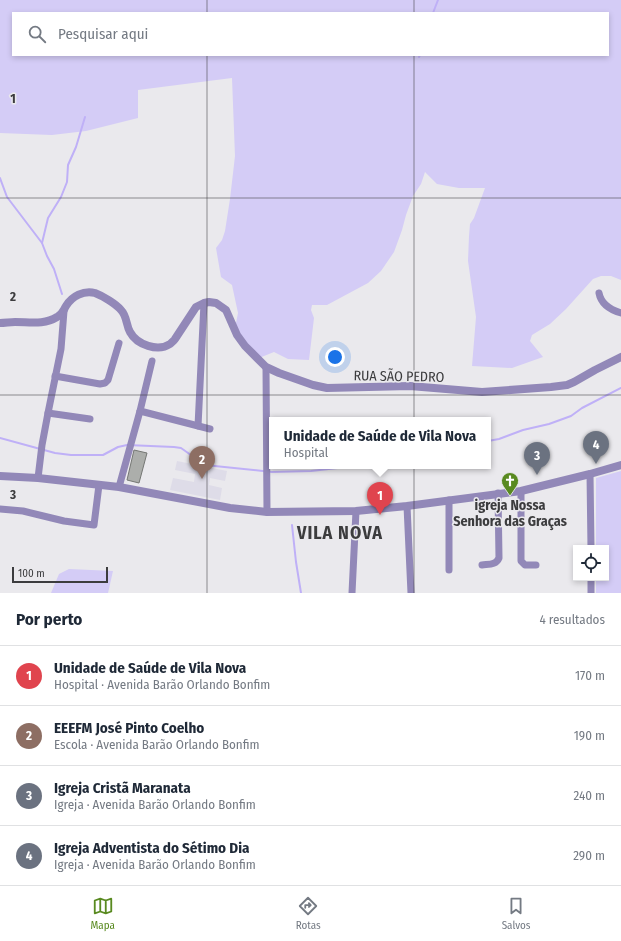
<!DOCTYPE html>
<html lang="pt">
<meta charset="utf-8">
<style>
:root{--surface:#fff;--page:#f2f2f3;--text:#1f2937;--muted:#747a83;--line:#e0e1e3;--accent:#598a20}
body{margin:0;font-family:"Fira Sans Condensed",sans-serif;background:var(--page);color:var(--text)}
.controls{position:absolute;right:12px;bottom:12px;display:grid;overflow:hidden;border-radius:0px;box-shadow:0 2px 6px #0003}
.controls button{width:36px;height:36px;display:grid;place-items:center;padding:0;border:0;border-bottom:1px solid var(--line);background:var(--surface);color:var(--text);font:20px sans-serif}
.scale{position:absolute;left:12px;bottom:10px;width:96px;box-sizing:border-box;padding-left:4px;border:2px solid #3c3c3e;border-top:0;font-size:11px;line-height:14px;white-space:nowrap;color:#3c3c3e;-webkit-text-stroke:3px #eae9ed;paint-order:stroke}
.you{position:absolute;left:335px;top:357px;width:14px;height:14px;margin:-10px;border:3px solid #fff;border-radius:50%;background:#1a73e8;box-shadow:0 0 0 6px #1a73e833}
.badge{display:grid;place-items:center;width:26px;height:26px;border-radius:50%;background:var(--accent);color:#fff;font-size:13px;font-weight:700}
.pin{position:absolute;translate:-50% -33px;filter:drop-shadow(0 1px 2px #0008)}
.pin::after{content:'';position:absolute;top:21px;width:14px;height:12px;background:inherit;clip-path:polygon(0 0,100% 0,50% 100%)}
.popup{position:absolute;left:269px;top:417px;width:222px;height:52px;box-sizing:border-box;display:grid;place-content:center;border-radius:0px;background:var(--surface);filter:drop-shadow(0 1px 3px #0005);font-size:13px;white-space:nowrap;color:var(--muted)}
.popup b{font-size:15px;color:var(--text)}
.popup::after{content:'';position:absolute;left:50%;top:100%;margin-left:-8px;border:8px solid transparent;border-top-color:var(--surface)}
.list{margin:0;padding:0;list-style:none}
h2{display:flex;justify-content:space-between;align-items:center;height:52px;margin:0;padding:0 16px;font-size:17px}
h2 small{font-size:13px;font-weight:400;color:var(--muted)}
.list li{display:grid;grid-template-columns:26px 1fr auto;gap:12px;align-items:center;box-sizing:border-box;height:60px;padding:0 16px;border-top:1px solid var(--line)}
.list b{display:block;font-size:15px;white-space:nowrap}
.list p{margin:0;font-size:13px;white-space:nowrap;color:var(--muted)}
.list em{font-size:13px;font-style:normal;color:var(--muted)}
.icon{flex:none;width:22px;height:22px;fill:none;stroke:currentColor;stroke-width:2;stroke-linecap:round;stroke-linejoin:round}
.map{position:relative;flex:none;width:621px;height:593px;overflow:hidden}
.search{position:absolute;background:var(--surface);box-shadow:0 2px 6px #0003;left:12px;right:12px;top:12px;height:44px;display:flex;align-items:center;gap:10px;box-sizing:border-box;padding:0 14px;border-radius:0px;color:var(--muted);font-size:15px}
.sheet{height:292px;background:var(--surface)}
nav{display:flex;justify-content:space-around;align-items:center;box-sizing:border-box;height:56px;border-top:1px solid var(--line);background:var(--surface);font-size:11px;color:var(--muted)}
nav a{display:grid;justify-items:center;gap:2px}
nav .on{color:var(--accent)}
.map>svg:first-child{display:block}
</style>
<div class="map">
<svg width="621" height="593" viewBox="0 0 621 593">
<rect width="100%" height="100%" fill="#eae9ed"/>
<polygon fill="#dedce8" points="177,461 227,471 225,481 210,478 209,485 222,488 220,500 170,490 173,478 194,482 195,474 175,470"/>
<g fill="#d4ccf6" fill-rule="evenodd">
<path d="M0,0H621V280L611,276H601L593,279L566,309L550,324L532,335L530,341L543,357L512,368L472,366L476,317L468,261L469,236L470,224L474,218L485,188H459L437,184L425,172L421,184L413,196L406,215L402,230L394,252L381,271L368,283L327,305H312L311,310L314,318L309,360L288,359L274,352L259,358L235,328L238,313L232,285L221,277L216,248L222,240L225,231L230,199L235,156L232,78L138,90V118L86,131L52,135L0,133ZM13,13H608V55H13Z"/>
<polygon points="621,471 621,593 596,593 596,578 606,578 606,548 596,548 596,478"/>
<polygon points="69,569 113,571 108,593 51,593 59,574"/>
</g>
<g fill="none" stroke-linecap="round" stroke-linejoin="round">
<g stroke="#bfb0f7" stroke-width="2">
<polyline points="433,13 438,0"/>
<polyline points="419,57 420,55"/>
<polyline points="0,178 7,197 42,243 47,256 54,269 62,294"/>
<polyline points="42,243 48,218 61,197 67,182 68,165 76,147 85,117"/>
<polyline points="0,438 55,453 71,455 103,455 118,447 127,445 174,447 181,448 205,465 272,472 311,471 355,466"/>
<polyline points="488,441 499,439 523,430 549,424 571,416 582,408 621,388"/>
<polyline points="292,525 296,562 301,593"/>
</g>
</g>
<polygon fill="#acaeab" stroke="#757774" points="134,450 147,453 139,483 127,480"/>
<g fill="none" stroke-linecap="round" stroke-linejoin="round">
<g stroke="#9288b8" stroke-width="7">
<path d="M599,293C601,304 611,310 621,313"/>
<polyline points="266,367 267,512"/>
<polyline points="55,376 100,384 105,383 108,380 119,343"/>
<polyline points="140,411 210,429"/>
<polyline points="48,413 90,419"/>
<polyline points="198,426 204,303"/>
<polyline points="590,474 591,548"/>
<polyline points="38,478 42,445 48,413 61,349 64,311"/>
<polyline points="119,487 140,411 152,361"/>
<polyline points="521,491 521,561 525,565 536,565"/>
<polyline points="407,506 411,593"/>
<polyline points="0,509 23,511 64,521 94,525 99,485"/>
<path d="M482,565C489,564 496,565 499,558L498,493"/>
<polyline points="449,570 449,500"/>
<polyline points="591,578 591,593"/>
<polyline points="352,593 356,511"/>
</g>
<g stroke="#9288b8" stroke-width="8">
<path d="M0,323C5,323 10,322 15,322C30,322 44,325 57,317C63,314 63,311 66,306C72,296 84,290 95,293C103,296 116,304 121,310C127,316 126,325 130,332C137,345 158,352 170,344C171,343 175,340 175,339L196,307L204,303L209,302L216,303L226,310L237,335L245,346L266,367L279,373L313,385L327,388L410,386L482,392L551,387L567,385L574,382L595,370L621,357"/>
<polyline points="0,476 38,478 119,487 230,508 267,512 356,511 407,506 521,491 590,474 621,465"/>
</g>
</g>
<path fill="none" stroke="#3c3c3e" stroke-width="1" stroke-opacity="0.55" d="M207,0V13M414,0V13M207,55V593M414,55V593M0,198H621M0,395H621"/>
<defs>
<symbol id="church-pin" viewBox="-11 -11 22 30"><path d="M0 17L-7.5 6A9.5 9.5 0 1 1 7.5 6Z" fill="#598a20" stroke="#eae9ed"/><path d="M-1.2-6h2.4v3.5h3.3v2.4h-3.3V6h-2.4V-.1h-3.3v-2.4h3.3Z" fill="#fff"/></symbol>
</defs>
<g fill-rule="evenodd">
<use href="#church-pin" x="500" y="471" width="20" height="27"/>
</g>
<g text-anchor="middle" stroke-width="3" stroke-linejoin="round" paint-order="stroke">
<g font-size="14" fill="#3c3c3e" stroke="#eae9ed">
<text transform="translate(399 376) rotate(1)" y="5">RUA SÃO PEDRO</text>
</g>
<g font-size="14" font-weight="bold" fill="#3c3c3e" stroke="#eae9ed">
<text x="510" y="510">igreja Nossa<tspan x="510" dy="16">Senhora das Graças</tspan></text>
</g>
<g font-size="18" font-weight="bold" letter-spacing="1" fill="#3c3c3e" stroke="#eae9ed">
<text x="340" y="539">VILA NOVA</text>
</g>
</g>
<g font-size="13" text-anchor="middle" font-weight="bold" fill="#3c3c3e" stroke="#eae9ed" stroke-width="3" stroke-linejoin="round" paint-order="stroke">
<text x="13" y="103">1</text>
<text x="13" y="301">2</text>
<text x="13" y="499">3</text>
</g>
</svg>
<div class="controls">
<button><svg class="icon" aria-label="locate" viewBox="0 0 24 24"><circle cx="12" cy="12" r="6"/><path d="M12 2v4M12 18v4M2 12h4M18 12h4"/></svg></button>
</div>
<div class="scale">100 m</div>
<div class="you"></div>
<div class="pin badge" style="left:380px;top:515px;background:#e0444e">1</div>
<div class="popup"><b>Unidade de Saúde de Vila Nova</b>Hospital</div>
<div class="pin badge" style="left:202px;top:479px;background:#8d6e63">2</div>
<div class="pin badge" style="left:537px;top:475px;background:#6b7280">3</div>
<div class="pin badge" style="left:596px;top:464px;background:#6b7280">4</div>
<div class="search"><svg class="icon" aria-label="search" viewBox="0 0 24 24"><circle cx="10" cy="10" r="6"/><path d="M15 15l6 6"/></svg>Pesquisar aqui</div>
</div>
<section class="sheet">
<h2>Por perto<small>4 resultados</small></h2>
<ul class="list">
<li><span class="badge" style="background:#e0444e">1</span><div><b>Unidade de Saúde de Vila Nova</b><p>Hospital · Avenida Barão Orlando Bonfim</p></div><em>170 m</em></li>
<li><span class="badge" style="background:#8d6e63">2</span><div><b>EEEFM José Pinto Coelho</b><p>Escola · Avenida Barão Orlando Bonfim</p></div><em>190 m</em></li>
<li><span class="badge" style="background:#6b7280">3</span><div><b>Igreja Cristã Maranata</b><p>Igreja · Avenida Barão Orlando Bonfim</p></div><em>240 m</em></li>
<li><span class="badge" style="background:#6b7280">4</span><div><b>Igreja Adventista do Sétimo Dia</b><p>Igreja · Avenida Barão Orlando Bonfim</p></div><em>290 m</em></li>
</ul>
</section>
<nav>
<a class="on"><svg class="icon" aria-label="map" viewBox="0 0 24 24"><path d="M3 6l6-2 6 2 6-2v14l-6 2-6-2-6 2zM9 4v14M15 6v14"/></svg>Mapa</a>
<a><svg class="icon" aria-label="directions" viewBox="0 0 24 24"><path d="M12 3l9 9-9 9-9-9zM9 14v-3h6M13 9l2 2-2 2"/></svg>Rotas</a>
<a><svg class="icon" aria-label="saved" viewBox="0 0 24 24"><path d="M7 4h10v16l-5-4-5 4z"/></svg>Salvos</a>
</nav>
